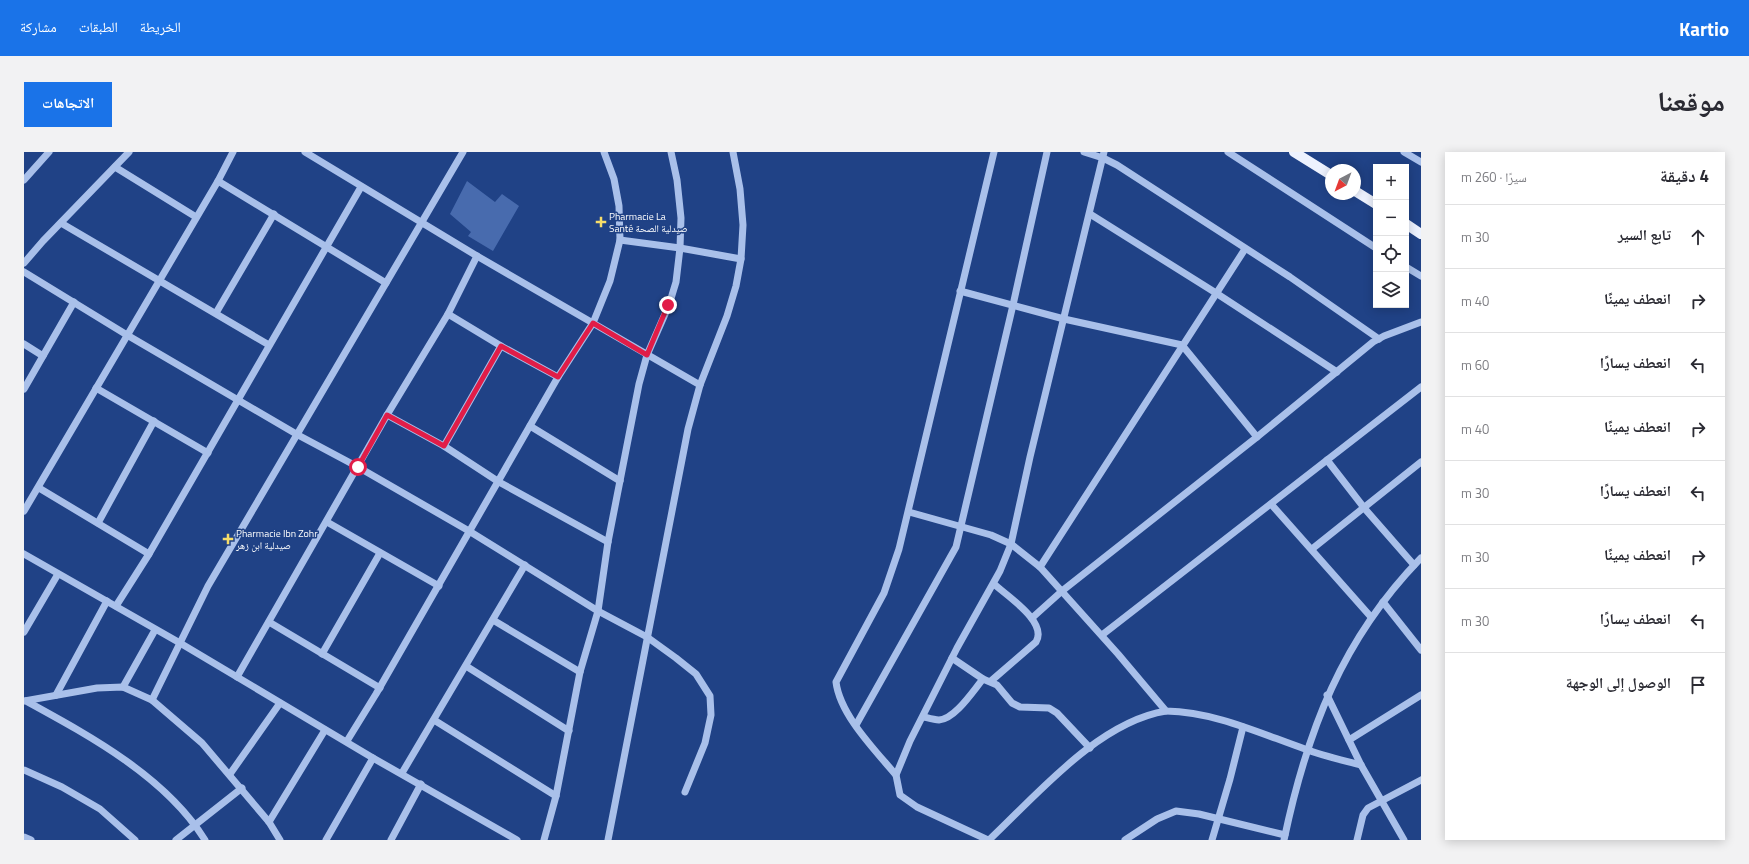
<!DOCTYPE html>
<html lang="ar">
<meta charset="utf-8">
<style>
:root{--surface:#fff;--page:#f2f2f3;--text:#2b2b33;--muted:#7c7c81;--line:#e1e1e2;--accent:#1a73e8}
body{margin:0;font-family:"Titillium Web","Noto Naskh Arabic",sans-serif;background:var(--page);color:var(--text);direction:rtl}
.controls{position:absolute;right:12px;top:12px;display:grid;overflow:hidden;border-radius:0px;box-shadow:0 2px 10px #0003}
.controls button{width:36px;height:36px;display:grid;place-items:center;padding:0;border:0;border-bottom:1px solid var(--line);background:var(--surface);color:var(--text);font:20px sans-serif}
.compass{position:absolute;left:1301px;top:12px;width:36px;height:36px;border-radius:50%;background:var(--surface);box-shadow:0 2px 10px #0003;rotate:221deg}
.stop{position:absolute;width:12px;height:12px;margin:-9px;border:3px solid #e11d48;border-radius:50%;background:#fff}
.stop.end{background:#e11d48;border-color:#fff;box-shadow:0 1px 4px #0008}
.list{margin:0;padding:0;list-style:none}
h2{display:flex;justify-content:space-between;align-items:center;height:52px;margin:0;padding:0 16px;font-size:17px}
h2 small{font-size:13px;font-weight:400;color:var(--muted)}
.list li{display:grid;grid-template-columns:26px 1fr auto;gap:12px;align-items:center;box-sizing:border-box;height:64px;padding:0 16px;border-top:1px solid var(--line)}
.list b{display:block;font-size:15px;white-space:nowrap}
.list em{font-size:13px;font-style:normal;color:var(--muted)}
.icon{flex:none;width:22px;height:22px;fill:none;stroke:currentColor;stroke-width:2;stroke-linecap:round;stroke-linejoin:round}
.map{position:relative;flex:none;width:1397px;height:688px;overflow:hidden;direction:ltr;border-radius:0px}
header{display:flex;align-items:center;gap:24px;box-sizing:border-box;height:56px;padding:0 20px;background:var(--accent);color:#fff}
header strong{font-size:19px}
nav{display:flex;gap:22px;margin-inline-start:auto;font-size:14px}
.intro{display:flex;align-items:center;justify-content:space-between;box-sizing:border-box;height:96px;padding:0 24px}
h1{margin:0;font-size:28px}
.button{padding:10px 18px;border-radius:0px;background:var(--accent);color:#fff;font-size:14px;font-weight:700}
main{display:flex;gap:24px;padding:0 24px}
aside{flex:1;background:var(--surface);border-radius:0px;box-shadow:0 2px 10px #0003}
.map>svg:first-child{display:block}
</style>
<header>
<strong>Kartio</strong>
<nav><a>الخريطة</a><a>الطبقات</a><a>مشاركة</a></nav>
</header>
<div class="intro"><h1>موقعنا</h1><a class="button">الاتجاهات</a></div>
<main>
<aside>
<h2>4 دقيقة<small>سيرًا · 260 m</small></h2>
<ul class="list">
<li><svg class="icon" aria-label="ahead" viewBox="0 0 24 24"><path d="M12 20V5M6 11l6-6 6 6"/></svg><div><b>تابع السير</b></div><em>30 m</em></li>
<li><svg class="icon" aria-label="right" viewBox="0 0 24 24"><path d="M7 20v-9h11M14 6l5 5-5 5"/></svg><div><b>انعطف يمينًا</b></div><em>40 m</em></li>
<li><svg class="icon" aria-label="left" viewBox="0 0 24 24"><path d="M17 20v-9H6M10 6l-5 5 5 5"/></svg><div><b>انعطف يسارًا</b></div><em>60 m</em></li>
<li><svg class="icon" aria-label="right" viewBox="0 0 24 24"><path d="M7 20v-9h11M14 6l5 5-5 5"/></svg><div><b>انعطف يمينًا</b></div><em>40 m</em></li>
<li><svg class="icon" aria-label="left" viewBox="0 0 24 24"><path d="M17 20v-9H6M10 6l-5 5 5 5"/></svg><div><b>انعطف يسارًا</b></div><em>30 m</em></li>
<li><svg class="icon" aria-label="right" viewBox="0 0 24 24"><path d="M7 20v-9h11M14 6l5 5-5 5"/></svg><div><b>انعطف يمينًا</b></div><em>30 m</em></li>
<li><svg class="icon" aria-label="left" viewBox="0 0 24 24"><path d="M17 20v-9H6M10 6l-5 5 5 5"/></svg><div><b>انعطف يسارًا</b></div><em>30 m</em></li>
<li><svg class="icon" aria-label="arrive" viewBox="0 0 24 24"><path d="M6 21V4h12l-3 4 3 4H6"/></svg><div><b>الوصول إلى الوجهة</b></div></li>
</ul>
</aside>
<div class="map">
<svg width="1397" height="688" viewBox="0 0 1397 688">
<rect width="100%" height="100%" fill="#204286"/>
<polygon fill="#486bae" points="443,29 471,50 478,42 495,54 469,99 444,84 447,80 426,62"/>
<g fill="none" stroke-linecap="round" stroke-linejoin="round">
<g stroke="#a9c0ea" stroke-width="7">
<polyline points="281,0 453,104 676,233"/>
<polyline points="1060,0 1079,6 1093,13 1266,125 1355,187"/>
<polyline points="1204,0 1352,96"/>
<polyline points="1380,0 1397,10"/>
<polyline points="91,15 172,65"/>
<polyline points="0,28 25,0"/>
<polyline points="194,29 362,131"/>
<polyline points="1066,62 1192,141 1313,220"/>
<polyline points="37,71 245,193"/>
<polyline points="596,88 656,96 717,107"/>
<polyline points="0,111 19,89 105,0"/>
<polyline points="1382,115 1397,124"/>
<polyline points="0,120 103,183 274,283 334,315 445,379 574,459 623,485 652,506 672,522 686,544 687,563 681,591 661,640"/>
<polyline points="936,139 1040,167 1158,193 1233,285"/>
<polyline points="192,161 250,62"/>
<polyline points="424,162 477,194 534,225"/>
<polyline points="0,192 19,204"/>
<polyline points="72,236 184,301"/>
<polyline points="0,237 50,150"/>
<polyline points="363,263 420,294 475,330 584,390"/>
<polyline points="506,274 596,329"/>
<polyline points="420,294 477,194"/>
<polyline points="1303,308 1341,357 1390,413"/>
<polyline points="15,336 125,402"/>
<polyline points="1247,352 1347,465"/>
<polyline points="0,359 194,29 209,0"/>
<path d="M885,360L967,383L987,392L1016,415L1094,502L1142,559C1191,560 1235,581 1281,597C1299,604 1318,608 1337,613"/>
<polyline points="303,370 415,434"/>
<polyline points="74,371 130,269"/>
<polyline points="1288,397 1397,310"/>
<polyline points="0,402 156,491 349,606 493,688"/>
<polyline points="1016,415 1221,97"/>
<polyline points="1359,450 1397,498"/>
<polyline points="92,454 125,402 337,35"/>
<polyline points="1008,466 1038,439 1233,285 1349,190 1360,184 1397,170"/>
<polyline points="469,468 556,520"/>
<polyline points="245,470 356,536"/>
<polyline points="0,480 34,422"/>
<polyline points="1078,483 1397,235"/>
<polyline points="298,502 356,401"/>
<polyline points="928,506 959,527 973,533 988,551 996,555 1025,556 1033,561 1066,596"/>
<polyline points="442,514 545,579"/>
<polyline points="213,525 363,263 424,162 453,104"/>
<path d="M967,529L1012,490C1024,470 983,444 970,432"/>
<polyline points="99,535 131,478"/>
<polyline points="32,543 83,449"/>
<polyline points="1303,543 1337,613 1380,688"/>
<polyline points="128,548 184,434 439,0"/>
<polyline points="0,549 73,536 99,535 128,548 178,591 245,670 256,688"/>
<path d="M2,549C66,584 142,625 181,688"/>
<path d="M900,565C904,566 910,568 915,568C931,567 949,539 959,527"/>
<polyline points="410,568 532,644"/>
<polyline points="832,573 932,395 989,153 1023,0"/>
<polyline points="1325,588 1397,543"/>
<polyline points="323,589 352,542 534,225 569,171 586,129 596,88 595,54 590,27 580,0"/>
<polyline points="0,618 38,635 76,657 111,688"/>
<polyline points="378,621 501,413"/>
<polyline points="206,622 256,551"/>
<path d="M872,623C851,598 816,563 812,530L860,441L875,397L970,0"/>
<polyline points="245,670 301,578"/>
<polyline points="0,685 7,688"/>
<polyline points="152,688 218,636"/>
<polyline points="302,688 349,606"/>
<polyline points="367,688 397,632"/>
<polyline points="520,688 532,644 556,520 574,459 584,390 615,232 623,203 645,153 652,130 656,96 657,66 653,28 647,0"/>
<polyline points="584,688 664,277 676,233 703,164 712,134 717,107 719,73 716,37 709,0"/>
<polyline points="964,688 893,655 876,643 872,623 886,589 933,496 976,419 987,392 1006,305 1080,0"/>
<path d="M965,688C1013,643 1074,570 1142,559"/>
<polyline points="1101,688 1133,667 1152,659 1175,662 1261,683"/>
<polyline points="1188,688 1206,627 1219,575"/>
<path d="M1260,688C1283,579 1318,487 1397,406"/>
<polyline points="1333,688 1339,663 1344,656 1397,628"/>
</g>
<g stroke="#edf2fe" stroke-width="10">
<polyline points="1270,0 1307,23"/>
<polyline points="1331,39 1352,52"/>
<polyline points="1382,72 1397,82"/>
</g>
</g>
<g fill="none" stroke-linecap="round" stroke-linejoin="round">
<polyline stroke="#e11d48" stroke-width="5" points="334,315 363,263 420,294 477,194 534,225 569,171 623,203 644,153"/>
</g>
<g fill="#f7dd69" stroke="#204286" stroke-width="1.5">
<path d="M575 64h4v4h4v4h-4v4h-4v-4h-4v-4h4z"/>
<path d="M202 381h4v4h4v4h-4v4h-4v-4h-4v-4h4z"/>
</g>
<g text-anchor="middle" stroke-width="3" stroke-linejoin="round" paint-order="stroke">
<g font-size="10" fill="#fff" stroke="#204286" text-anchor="start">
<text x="585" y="68">Pharmacie La<tspan x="585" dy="12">Santé صيدلية الصحة</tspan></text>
<text x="212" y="385">Pharmacie Ibn Zohr<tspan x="212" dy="12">صيدلية ابن زهر</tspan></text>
</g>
</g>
</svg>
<div class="controls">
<button>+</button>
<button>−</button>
<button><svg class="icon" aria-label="locate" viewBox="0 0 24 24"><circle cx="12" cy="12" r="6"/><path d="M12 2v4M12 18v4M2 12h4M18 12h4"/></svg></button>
<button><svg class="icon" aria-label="layers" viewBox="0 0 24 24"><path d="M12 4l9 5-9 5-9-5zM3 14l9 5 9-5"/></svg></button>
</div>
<svg class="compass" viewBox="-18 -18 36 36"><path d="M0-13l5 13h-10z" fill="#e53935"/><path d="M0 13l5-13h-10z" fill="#7c7c81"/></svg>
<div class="stop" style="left:334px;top:315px"></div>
<div class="stop end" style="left:644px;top:153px"></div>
</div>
</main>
